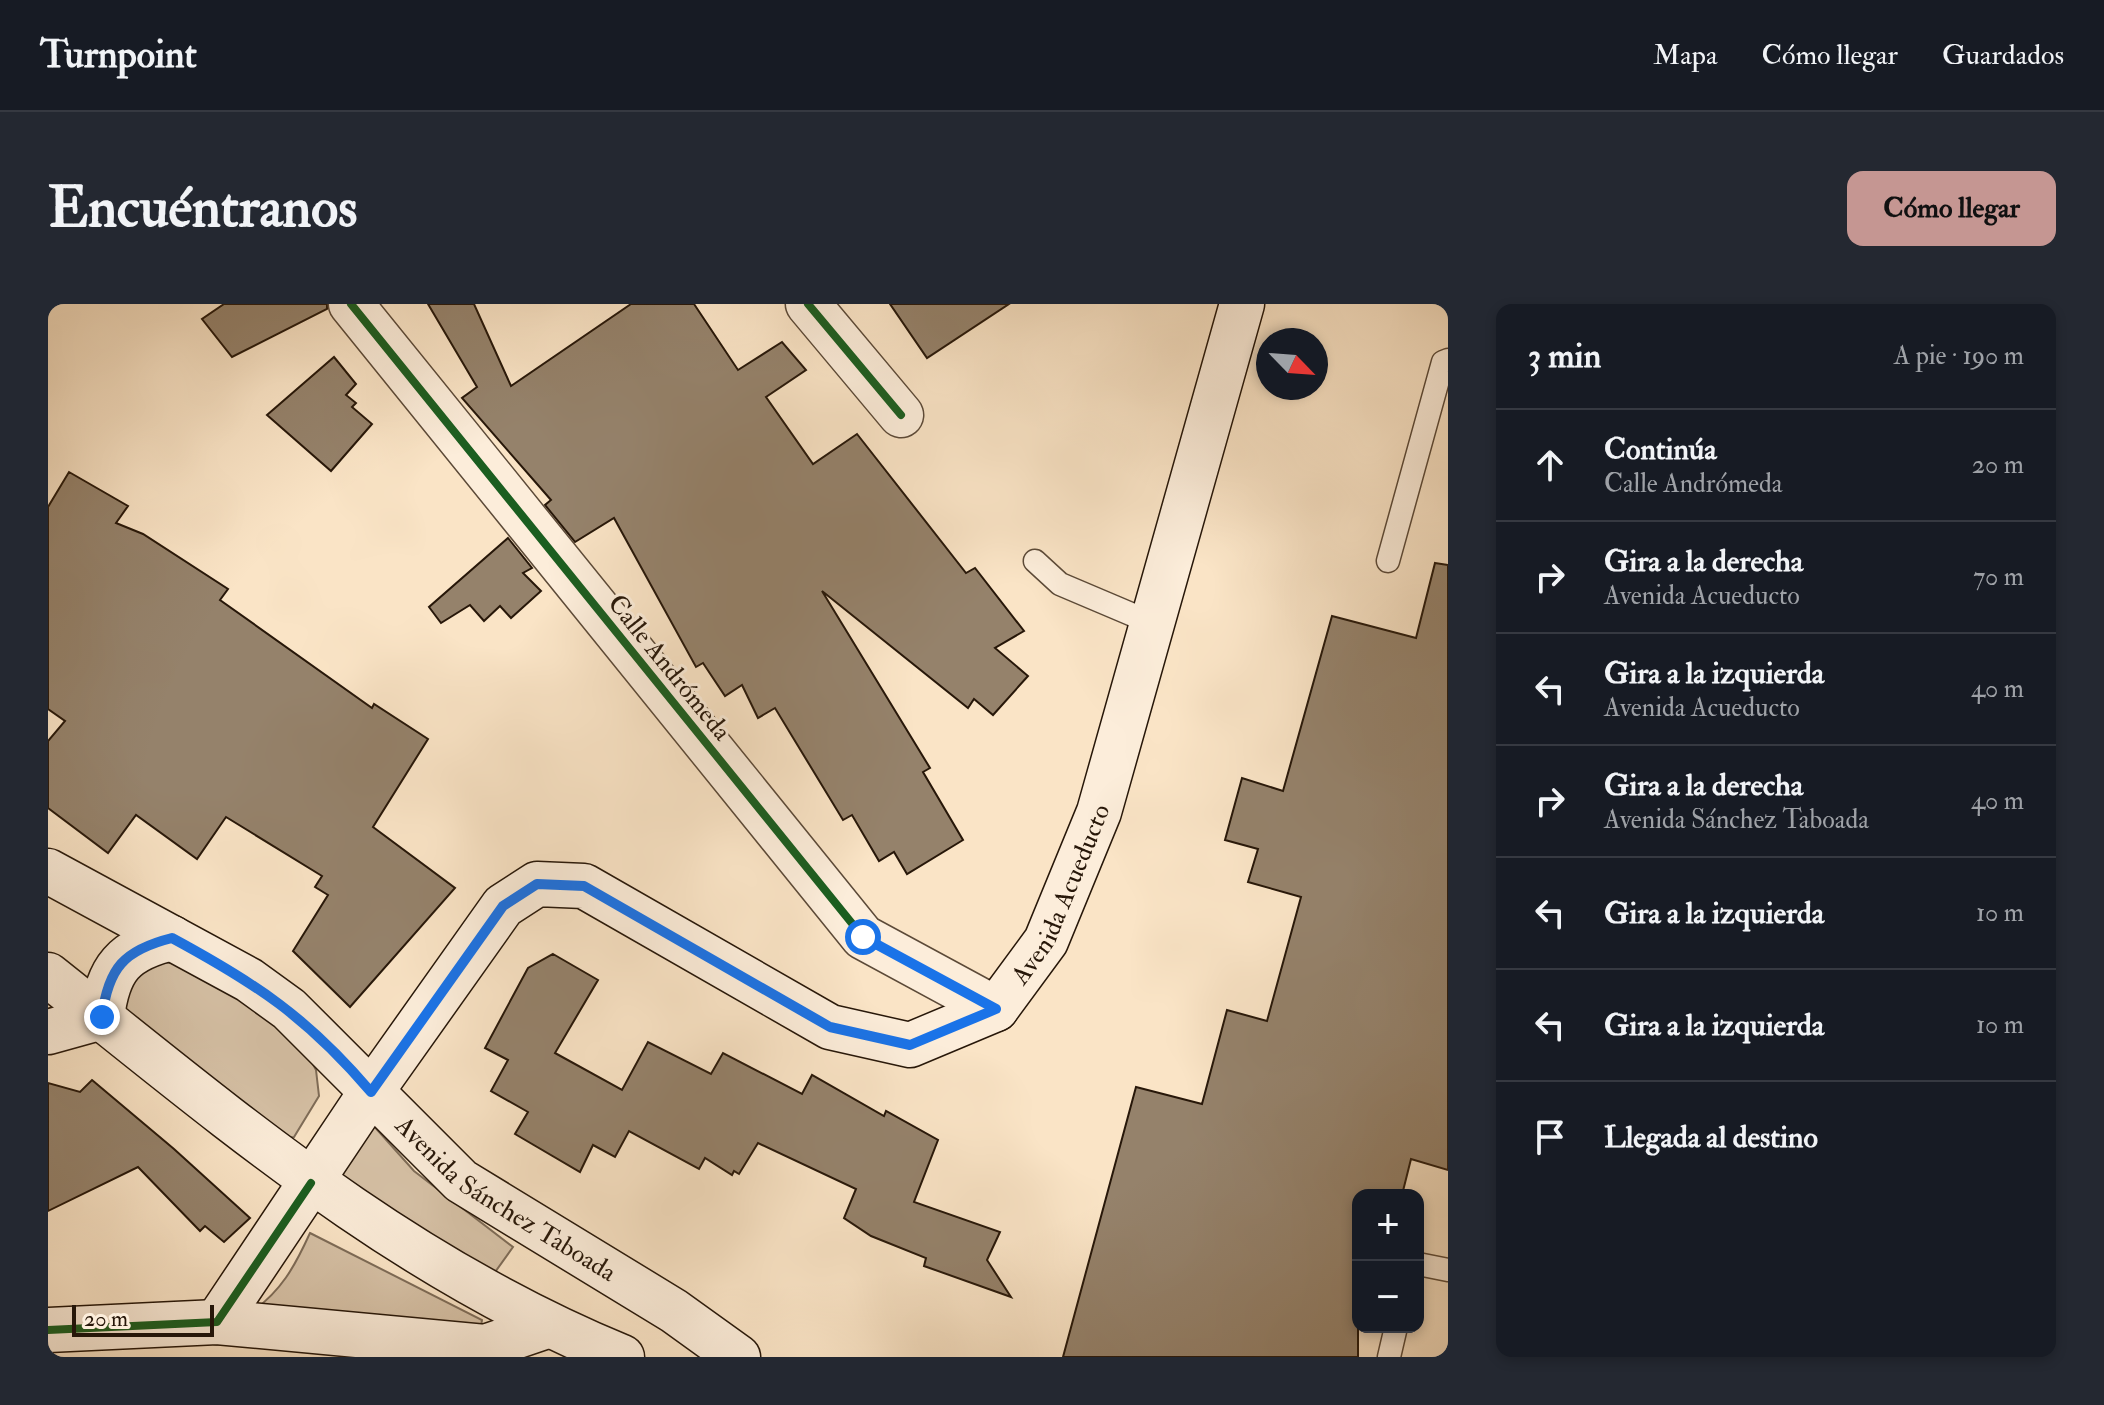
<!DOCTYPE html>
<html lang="es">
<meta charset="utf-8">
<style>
:root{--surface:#171b24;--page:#242831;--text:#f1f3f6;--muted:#9ea1a6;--line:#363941;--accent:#c59692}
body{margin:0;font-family:"IM FELL Double Pica",serif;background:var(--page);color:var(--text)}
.controls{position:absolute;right:24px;bottom:24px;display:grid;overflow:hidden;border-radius:16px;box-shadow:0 4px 12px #0003}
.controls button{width:72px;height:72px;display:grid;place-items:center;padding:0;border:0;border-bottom:2px solid var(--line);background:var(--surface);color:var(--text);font:40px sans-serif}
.compass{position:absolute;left:1208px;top:24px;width:72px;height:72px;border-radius:50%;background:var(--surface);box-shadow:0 4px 12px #0003;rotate:115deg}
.scale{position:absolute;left:24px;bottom:20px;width:142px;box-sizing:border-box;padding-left:8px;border:4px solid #271709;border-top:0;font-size:22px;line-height:28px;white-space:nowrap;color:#271709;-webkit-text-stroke:6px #fcedda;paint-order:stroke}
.stop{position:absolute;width:24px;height:24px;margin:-18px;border:6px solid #1a73e8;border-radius:50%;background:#fff}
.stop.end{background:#1a73e8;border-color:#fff;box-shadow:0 2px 8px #0008}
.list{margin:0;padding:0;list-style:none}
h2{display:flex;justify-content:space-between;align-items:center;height:104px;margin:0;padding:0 32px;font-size:34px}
h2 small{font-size:26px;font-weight:400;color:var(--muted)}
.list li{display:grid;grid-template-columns:52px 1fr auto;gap:24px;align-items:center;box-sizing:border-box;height:112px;padding:0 32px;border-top:2px solid var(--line)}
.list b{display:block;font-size:30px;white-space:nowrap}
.list p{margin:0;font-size:26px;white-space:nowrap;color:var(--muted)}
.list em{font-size:26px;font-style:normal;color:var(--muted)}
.icon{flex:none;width:44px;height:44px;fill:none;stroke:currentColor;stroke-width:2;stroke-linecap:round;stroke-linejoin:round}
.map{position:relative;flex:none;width:1400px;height:1053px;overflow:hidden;border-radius:16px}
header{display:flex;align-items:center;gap:48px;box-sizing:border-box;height:112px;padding:0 40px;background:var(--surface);border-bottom:2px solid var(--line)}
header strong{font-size:38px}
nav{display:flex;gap:44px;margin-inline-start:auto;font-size:28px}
.intro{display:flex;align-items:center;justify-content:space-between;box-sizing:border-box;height:192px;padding:0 48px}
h1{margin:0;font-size:56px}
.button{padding:20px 36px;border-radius:16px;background:var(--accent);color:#111;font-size:28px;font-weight:700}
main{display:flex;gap:48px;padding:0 48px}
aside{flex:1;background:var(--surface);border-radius:16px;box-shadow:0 4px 12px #0003}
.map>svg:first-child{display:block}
</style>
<header>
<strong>Turnpoint</strong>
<nav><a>Mapa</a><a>Cómo llegar</a><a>Guardados</a></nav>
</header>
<div class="intro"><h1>Encuéntranos</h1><a class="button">Cómo llegar</a></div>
<main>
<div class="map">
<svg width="1400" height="1053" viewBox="0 0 1400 1053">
<rect width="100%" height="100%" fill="#fae4c6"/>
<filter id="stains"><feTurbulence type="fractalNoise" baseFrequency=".0025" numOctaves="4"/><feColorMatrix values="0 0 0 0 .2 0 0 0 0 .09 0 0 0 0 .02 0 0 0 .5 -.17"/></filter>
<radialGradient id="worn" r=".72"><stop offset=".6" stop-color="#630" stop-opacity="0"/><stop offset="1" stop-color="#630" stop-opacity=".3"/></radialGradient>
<g fill="#d6c1a6" stroke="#7e6c58" stroke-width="2">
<path d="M112,658L153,662L255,741L268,766L271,792L246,833L236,834L73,703C75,683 94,664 112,658Z"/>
<polygon points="324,820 366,867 465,943 445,971 398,947 294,871"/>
<path d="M262,929L434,1016L433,1023L202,1009C233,988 247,962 262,929Z"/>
</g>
<g fill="#95826b" stroke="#271709" stroke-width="2">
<polygon points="176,0 279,0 279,5 184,53 154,15"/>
<polygon points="380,0 426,0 463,82 583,0 646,0 690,66 734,38 758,66 718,93 765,160 809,130 918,269 927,264 976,327 947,344 980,372 945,411 926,395 920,404 774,287 882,464 875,468 915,536 859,570 846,548 831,557 804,511 795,516 727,404 710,414 694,381 677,392 655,359 648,363 566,214 527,238 497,201 503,196 414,94 429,83"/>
<polygon points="842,0 961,0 879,54"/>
<polygon points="286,53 308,80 298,91 308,99 304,103 324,120 283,167 219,111"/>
<polygon points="21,168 80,202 68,219 95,230 180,285 172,296 324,404 326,400 380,435 325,523 407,584 302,703 245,647 280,591 267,583 274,572 178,513 149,555 88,511 60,549 0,504 0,437 17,417 0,405 0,203"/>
<polygon points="460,234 484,264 475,269 493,287 463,314 452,302 436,317 422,301 393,319 381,303"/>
<polygon points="1387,259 1400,261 1400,866 1363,855 1354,891 1310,891 1310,1053 1015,1053 1088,783 1154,800 1179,706 1219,717 1253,593 1200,578 1210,545 1177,536 1194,474 1235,487 1284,312 1368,334"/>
<polygon points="505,650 550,676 507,749 574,786 600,738 663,770 675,749 754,790 764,771 836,812 838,807 890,836 866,898 952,928 939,956 963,993 876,962 878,954 823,932 796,914 808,885 710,839 691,870 686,867 684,871 657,854 651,865 581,827 567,853 545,841 532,868 467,830 480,808 443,787 460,756 437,744 480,664"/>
<polygon points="44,776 126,845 202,914 176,938 157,922 152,927 90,863 0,907 0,779 32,788"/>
</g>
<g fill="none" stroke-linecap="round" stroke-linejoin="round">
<defs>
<g id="lane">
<polyline points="987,257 1012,280 1104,319"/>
<polyline points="1340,257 1395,58 1400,56"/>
<polyline points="1370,960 1400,966"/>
<polyline points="1341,1053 1348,1023"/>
</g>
<g id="street">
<polyline points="303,0 815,633 948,705"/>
<polyline points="760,0 853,111"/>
</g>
<g id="secondary">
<path id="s1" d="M0,567L201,676L241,705L413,877L626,1007L690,1053"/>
<path d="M0,671C185,818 352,962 574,1053"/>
<path d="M0,728L54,713C60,664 75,646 124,634"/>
<path id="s2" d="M169,1018L323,788L455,602L489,580L536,582L782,723L862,741L948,705L998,637L1051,508L1194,0"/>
<polyline points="0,1026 169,1018 437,1043 499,1022"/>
</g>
</defs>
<use href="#lane" stroke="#5c4a38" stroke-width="25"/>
<use href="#street" stroke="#5c4a38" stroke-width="47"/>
<use href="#secondary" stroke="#271709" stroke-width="47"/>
<use href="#lane" stroke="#fcedda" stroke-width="22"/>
<use href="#street" stroke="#fcedda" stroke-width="44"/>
<use href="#secondary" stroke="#fcedda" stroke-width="44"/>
<defs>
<g id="cycleway">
<polyline points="303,0 815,633 948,705"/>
<polyline points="760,0 853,111"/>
<polyline points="0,1026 169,1018 263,879"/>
</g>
</defs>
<use href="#cycleway" stroke="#fcedda" stroke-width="13"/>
<use href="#cycleway" stroke="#1b5e20" stroke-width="8"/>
</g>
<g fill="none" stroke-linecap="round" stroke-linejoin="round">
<path stroke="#1a73e8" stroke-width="10" d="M54,713C60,664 76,646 124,634C209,680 259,713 323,788L455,602L489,580L536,582L782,723L862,741L948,705L815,633"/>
</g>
<g text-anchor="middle" stroke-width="6" stroke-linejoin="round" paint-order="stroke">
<g font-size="26" fill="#271709" stroke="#fcedda">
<text transform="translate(622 363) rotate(51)" y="9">Calle Andrómeda</text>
<text dy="9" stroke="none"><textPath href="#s2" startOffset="1184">Avenida Acueducto</textPath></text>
<text dy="9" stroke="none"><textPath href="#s1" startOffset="568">Avenida Sánchez Taboada</textPath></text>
</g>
</g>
<rect width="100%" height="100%" filter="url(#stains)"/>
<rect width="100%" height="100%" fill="url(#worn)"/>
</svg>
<div class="controls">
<button>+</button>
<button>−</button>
</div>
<svg class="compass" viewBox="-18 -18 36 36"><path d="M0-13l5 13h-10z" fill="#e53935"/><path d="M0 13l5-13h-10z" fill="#9ea1a6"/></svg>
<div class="scale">20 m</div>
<div class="stop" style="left:815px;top:633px"></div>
<div class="stop end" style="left:54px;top:713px"></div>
</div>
<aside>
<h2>3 min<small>A pie · 190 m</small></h2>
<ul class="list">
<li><svg class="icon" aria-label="ahead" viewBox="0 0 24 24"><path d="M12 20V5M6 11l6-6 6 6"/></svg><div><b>Continúa</b><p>Calle Andrómeda</p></div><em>20 m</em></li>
<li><svg class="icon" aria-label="right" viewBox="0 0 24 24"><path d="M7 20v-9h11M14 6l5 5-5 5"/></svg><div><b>Gira a la derecha</b><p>Avenida Acueducto</p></div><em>70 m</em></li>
<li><svg class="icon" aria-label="left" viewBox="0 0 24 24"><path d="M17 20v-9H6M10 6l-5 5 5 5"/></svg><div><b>Gira a la izquierda</b><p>Avenida Acueducto</p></div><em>40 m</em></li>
<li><svg class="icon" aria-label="right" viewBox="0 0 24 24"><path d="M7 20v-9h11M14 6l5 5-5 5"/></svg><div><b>Gira a la derecha</b><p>Avenida Sánchez Taboada</p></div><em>40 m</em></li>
<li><svg class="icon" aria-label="left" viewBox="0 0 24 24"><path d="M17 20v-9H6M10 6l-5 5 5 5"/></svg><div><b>Gira a la izquierda</b></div><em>10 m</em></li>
<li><svg class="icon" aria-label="left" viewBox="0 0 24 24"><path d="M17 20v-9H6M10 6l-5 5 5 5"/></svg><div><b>Gira a la izquierda</b></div><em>10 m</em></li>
<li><svg class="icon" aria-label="arrive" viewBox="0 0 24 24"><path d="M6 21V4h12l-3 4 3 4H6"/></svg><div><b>Llegada al destino</b></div></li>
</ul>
</aside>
</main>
